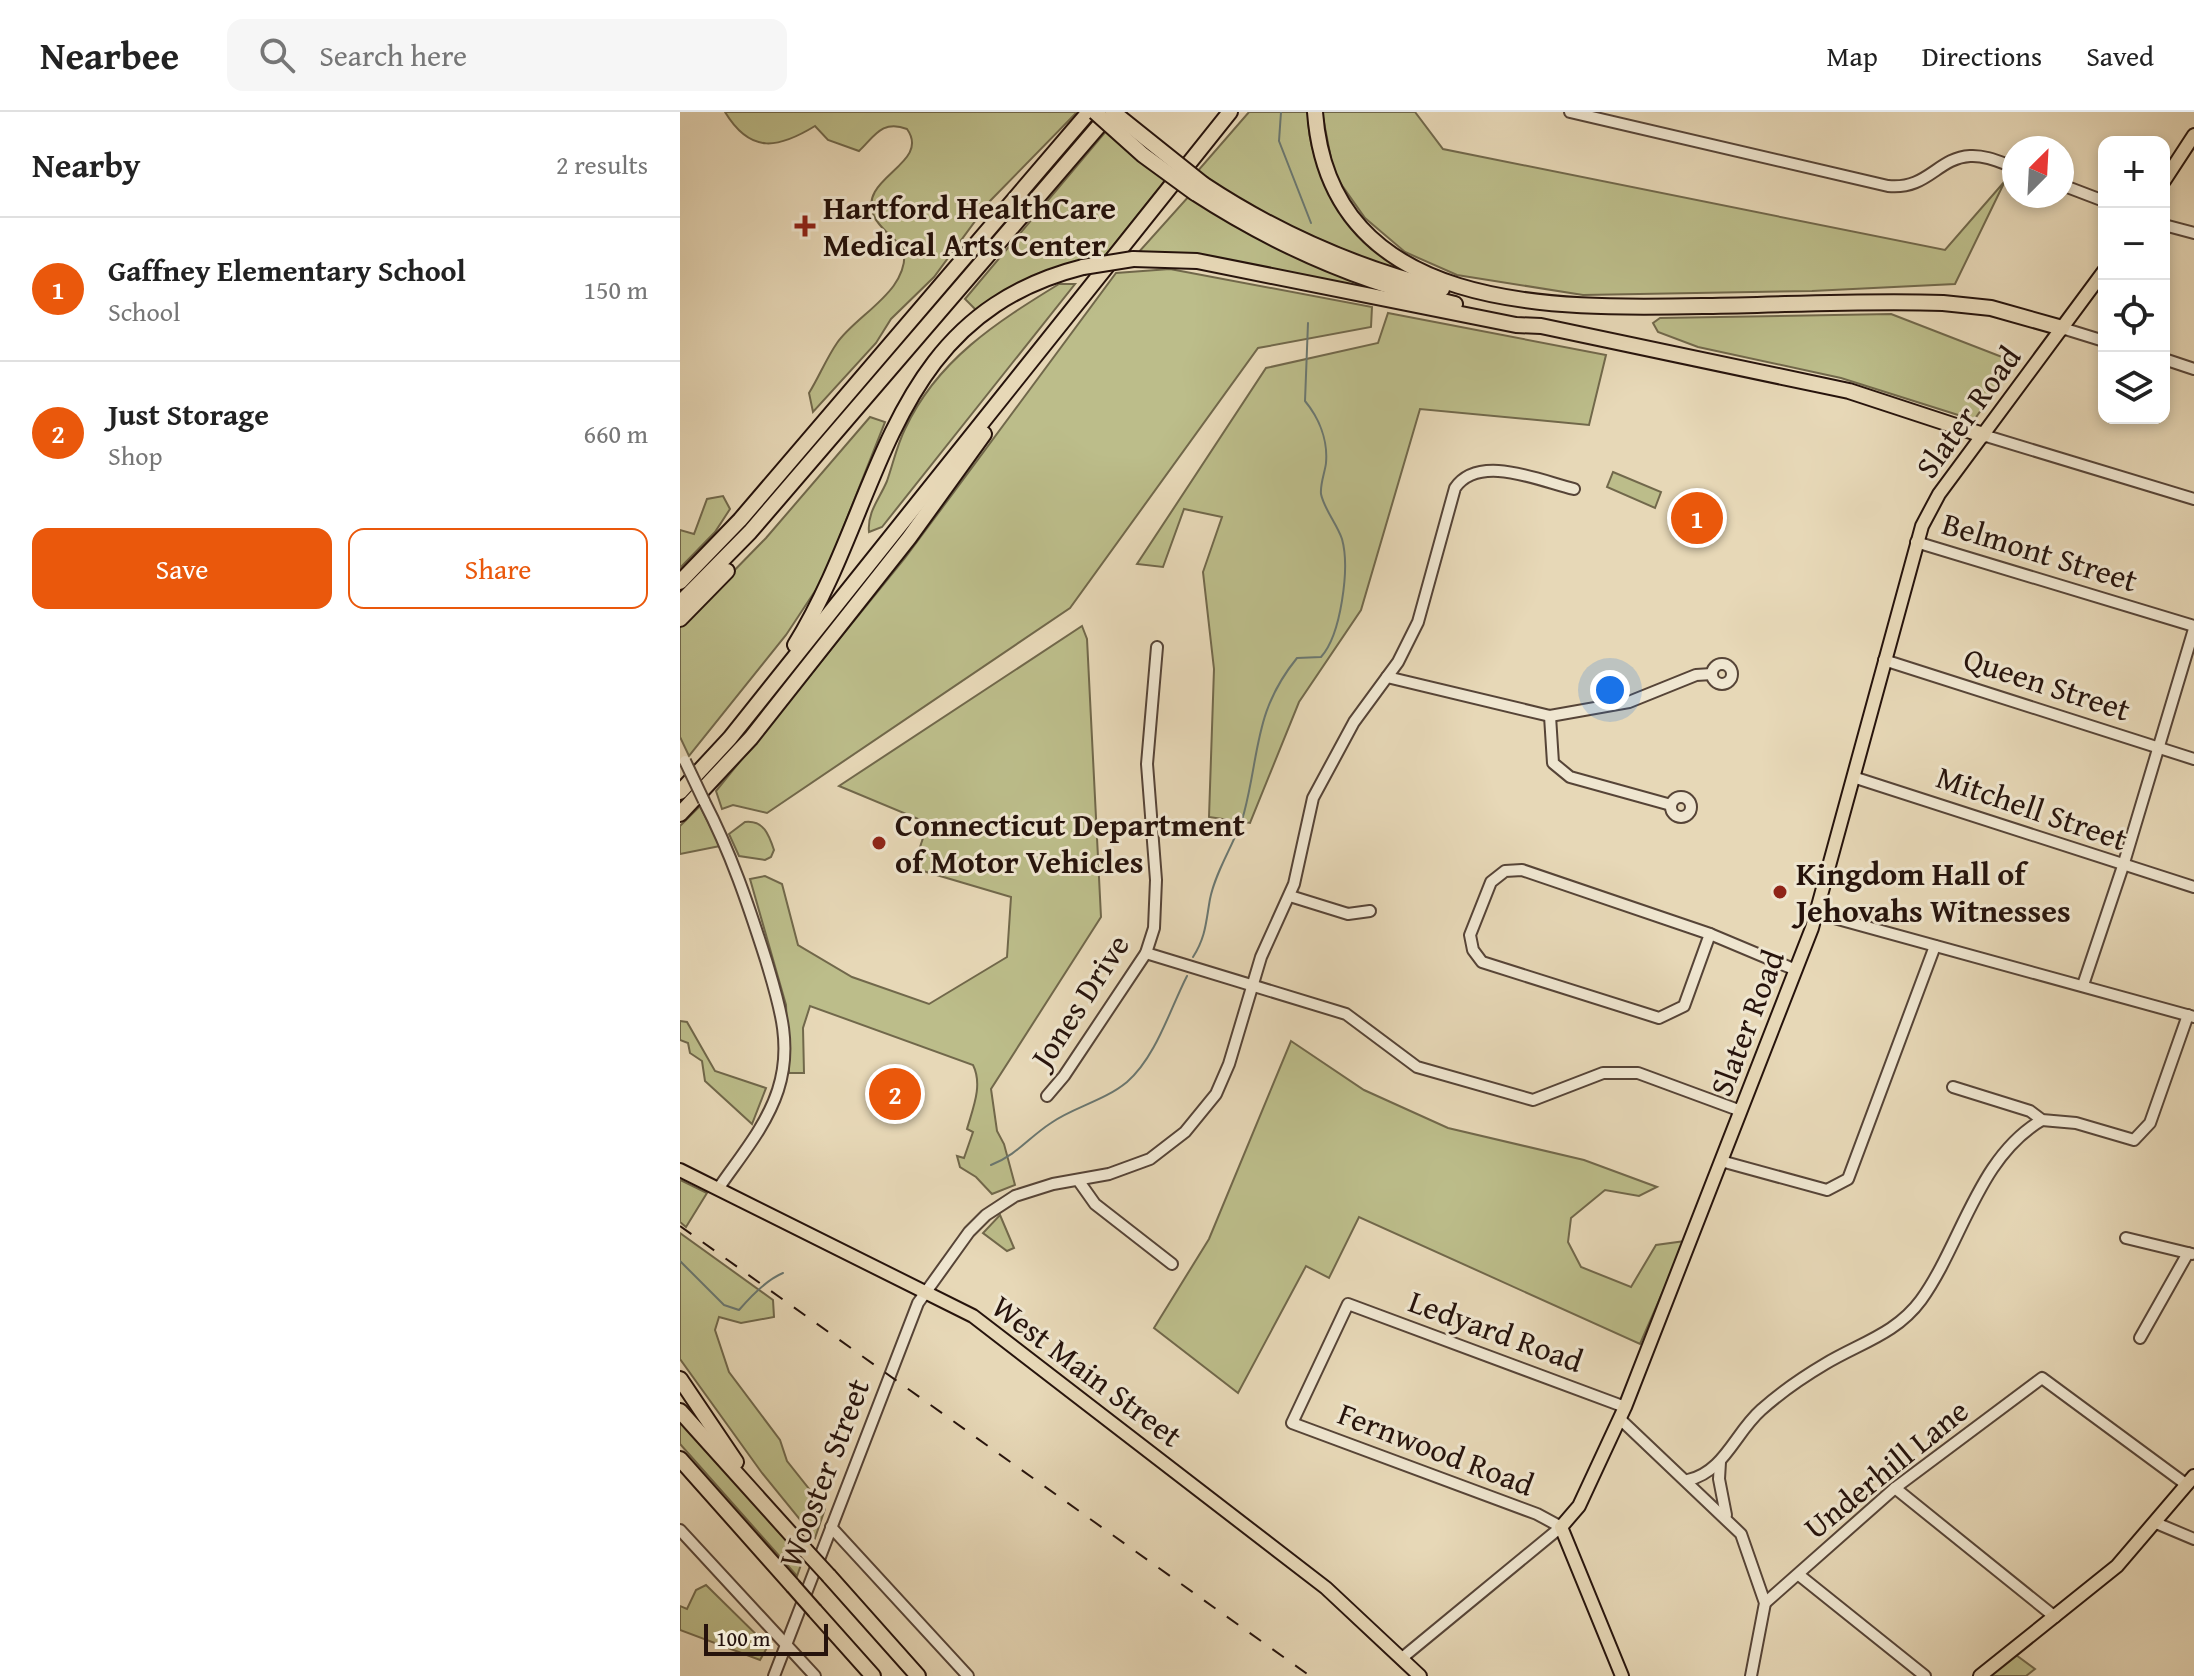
<!DOCTYPE html>
<meta charset="utf-8">
<style>
:root{--surface:#fff;--page:#f6f6f6;--text:#222;--muted:#767676;--line:#e0e0e0;--accent:#ea580c}
body{margin:0;font-family:"Gentium Book Plus",serif;background:var(--page);color:var(--text)}
.controls{position:absolute;right:24px;top:24px;display:grid;overflow:hidden;border-radius:16px;box-shadow:0 4px 12px #0003}
.controls button{width:72px;height:72px;display:grid;place-items:center;padding:0;border:0;border-bottom:2px solid var(--line);background:var(--surface);color:var(--text);font:40px sans-serif}
.compass{position:absolute;left:1322px;top:24px;width:72px;height:72px;border-radius:50%;background:var(--surface);box-shadow:0 4px 12px #0003;rotate:24deg}
.scale{position:absolute;left:24px;bottom:20px;width:124px;box-sizing:border-box;padding-left:8px;border:4px solid #26130c;border-top:0;font-size:22px;line-height:28px;white-space:nowrap;color:#26130c;-webkit-text-stroke:6px #efe6d0;paint-order:stroke}
.you{position:absolute;left:930px;top:578px;width:28px;height:28px;margin:-20px;border:6px solid #fff;border-radius:50%;background:#1a73e8;box-shadow:0 0 0 12px #1a73e833}
.badge{display:grid;place-items:center;width:52px;height:52px;border-radius:50%;background:var(--accent);color:#fff;font-size:26px;font-weight:700}
.pin{position:absolute;translate:-50% -50%;border:4px solid #fff;box-shadow:0 2px 8px #0006}
.list{margin:0;padding:0;list-style:none}
h2{display:flex;justify-content:space-between;align-items:center;height:104px;margin:0;padding:0 32px;font-size:34px}
h2 small{font-size:26px;font-weight:400;color:var(--muted)}
.list li{display:grid;grid-template-columns:52px 1fr auto;gap:24px;align-items:center;box-sizing:border-box;height:144px;padding:0 32px;border-top:2px solid var(--line)}
.list b{display:block;font-size:30px;white-space:nowrap}
.list p{margin:0;font-size:26px;white-space:nowrap;color:var(--muted)}
.list em{font-size:26px;font-style:normal;color:var(--muted)}
.actions{display:flex;gap:16px;padding:24px 32px}
.actions a{flex:1;padding:18px 0;border:2px solid var(--accent);border-radius:16px;text-align:center;font-size:28px;color:var(--accent)}
.actions .main{background:var(--accent);color:#fff}
.icon{flex:none;width:44px;height:44px;fill:none;stroke:currentColor;stroke-width:2;stroke-linecap:round;stroke-linejoin:round}
.map{position:relative;flex:none;width:1514px;height:1564px;overflow:hidden}
header{display:flex;align-items:center;gap:48px;box-sizing:border-box;height:112px;padding:0 40px;background:var(--surface);border-bottom:2px solid var(--line)}
header strong{font-size:38px}
nav{display:flex;gap:44px;margin-inline-start:auto;font-size:28px}
.search{width:560px;height:72px;background:var(--page);display:flex;align-items:center;gap:20px;box-sizing:border-box;padding:0 28px;border-radius:16px;color:var(--muted);font-size:30px}
main{display:flex}
aside{flex:1;background:var(--surface)}
.map>svg:first-child{display:block}
</style>
<header>
<strong>Nearbee</strong>
<div class="search"><svg class="icon" aria-label="search" viewBox="0 0 24 24"><circle cx="10" cy="10" r="6"/><path d="M15 15l6 6"/></svg>Search here</div>
<nav><a>Map</a><a>Directions</a><a>Saved</a></nav>
</header>
<main>
<aside>
<h2>Nearby<small>2 results</small></h2>
<ul class="list">
<li><span class="badge">1</span><div><b>Gaffney Elementary School</b><p>School</p></div><em>150 m</em></li>
<li><span class="badge">2</span><div><b>Just Storage</b><p>Shop</p></div><em>660 m</em></li>
</ul>
<div class="actions"><a class="main">Save</a><a>Share</a></div>
</aside>
<div class="map">
<svg width="1514" height="1564" viewBox="0 0 1514 1564">
<rect width="100%" height="100%" fill="#e7d8b7"/>
<filter id="stains"><feTurbulence type="fractalNoise" baseFrequency=".0025" numOctaves="4"/><feColorMatrix values="0 0 0 0 .2 0 0 0 0 .09 0 0 0 0 .02 0 0 0 .5 -.17"/></filter>
<radialGradient id="worn" r=".72"><stop offset=".6" stop-color="#630" stop-opacity="0"/><stop offset="1" stop-color="#630" stop-opacity=".3"/></radialGradient>
<g fill="#bcbd8a" stroke="#71684b" stroke-width="2">
<path d="M45,0H397L310,89L254,165L211,207L196,231L133,300L129,281C139,265 146,247 157,231C177,202 230,179 224,137C215,127 199,116 194,104C176,66 252,52 227,17C202,7 194,25 179,39L148,28L135,14C99,36 71,43 45,0Z"/>
<path d="M569,0H628C627,69 674,113 720,155L719,159C646,133 581,103 516,61Z"/>
<polygon points="642,0 735,0 763,37 1265,138 1325,69 1275,172 1132,179 903,183 777,163 725,140 685,106 654,62"/>
<polygon points="427,18 486,67 424,145 298,200 285,187"/>
<path d="M509,84C580,129 632,156 714,181L713,184L522,144L457,142Z"/>
<polygon points="490,157 692,195 691,215 578,236 390,496 87,701 53,693 42,697 36,679 225,446 436,161"/>
<path d="M379,172H395L202,415L189,420C187,400 200,386 207,369C213,352 217,333 225,317C257,248 317,210 379,172Z"/>
<polygon points="708,201 926,243 909,313 740,297 681,498 619,590 570,711 529,705 534,557 523,460 542,405 504,397 483,455 457,452 586,256 698,231"/>
<polygon points="1211,202 1335,250 1294,308 1161,266 1018,235 978,220 973,211 980,206"/>
<polygon points="190,305 205,310 143,467 106,523 9,644 0,625 0,514 86,426"/>
<polygon points="933,360 981,380 975,396 927,375"/>
<polygon points="43,384 50,397 35,420 0,456 0,418 14,422 27,387"/>
<path d="M402,514L407,527L421,805L311,977L317,1019L324,1032L335,1073L312,1082L296,1065L280,1055L277,1044L284,1046L293,1020L287,1017C293,996 303,973 293,953L130,894L123,916L124,961H109L106,893L70,767L85,764L102,772L118,833L172,865L249,892L327,845L331,785L233,756L248,711L159,674Z"/>
<polygon points="20,694 40,734 0,742 0,714"/>
<path d="M65,710C84,708 89,723 94,738L91,745L85,748L59,744L49,722Z"/>
<polygon points="0,909 7,910 35,959 86,976 72,1012 25,969 22,949 10,941 8,931 0,928"/>
<polygon points="611,929 684,978 768,1016 904,1048 977,1075 959,1084 925,1078 891,1106 888,1130 901,1155 951,1175 976,1133 1005,1129 960,1232 679,1105 649,1166 626,1154 558,1281 474,1216 529,1127"/>
<polygon points="0,1068 27,1081 6,1115 0,1110"/>
<polygon points="320,1103 334,1136 327,1139 303,1121"/>
<polygon points="0,1121 93,1188 94,1205 61,1211 39,1205 35,1218 49,1260 100,1328 107,1349 145,1397 135,1426 82,1361 0,1247"/>
<polygon points="0,1308 123,1447 117,1464 0,1332"/>
<polygon points="26,1473 88,1534 80,1548 0,1518 0,1494 7,1497 16,1478"/>
<polygon points="1336,1543 1355,1557 1346,1564 1309,1564"/>
</g>
<g fill="none" stroke-linecap="round" stroke-linejoin="round">
<g stroke="#6a7770" stroke-width="2">
<polyline points="601,0 599,29 631,111"/>
<path d="M513,845C526,825 526,809 530,787C536,757 556,730 564,701C580,640 574,599 617,546L641,545C661,523 670,456 662,427C657,412 644,397 641,382C640,372 645,360 646,351C648,328 639,306 625,289L628,211"/>
<path d="M311,1053C338,1042 348,1026 371,1011C394,995 424,989 447,970C476,945 490,897 507,864"/>
<path d="M0,1149L44,1193L59,1198C71,1184 86,1168 103,1161"/>
</g>
<defs>
<g id="minor">
<path d="M890,0L1208,74C1248,78 1257,46 1290,44C1305,43 1320,50 1334,55"/>
<polyline points="1382,73 1424,89"/>
<polyline points="1484,113 1514,121"/>
<polyline points="1382,216 1424,229"/>
<polyline points="1484,247 1514,257"/>
<polyline points="1303,323 1514,387"/>
<polyline points="1236,430 1514,514"/>
<polyline points="1204,548 1514,647"/>
<circle cx="1042" cy="562" r="10"/>
<polyline points="707,565 870,604 949,590 1016,563 1032,562"/>
<polyline points="870,604 873,651 890,665 991,693"/>
<polyline points="1173,665 1514,775"/>
<circle cx="1001" cy="695" r="10"/>
<path d="M24,689C51,741 68,792 86,848C99,892 113,932 98,978C86,1015 59,1046 38,1077"/>
<polygon points="842,758 1030,822 1004,894 979,906 802,850 793,838 790,823 811,770 825,759"/>
<polyline points="610,784 668,802 690,799"/>
<polyline points="1136,801 1514,905"/>
<polyline points="1030,822 1116,858"/>
<polyline points="466,841 666,902 737,955 853,988 923,961 958,961 1061,999"/>
<polyline points="1403,873 1443,754 1514,517"/>
<polyline points="1273,975 1350,999 1362,1008 1396,1011 1454,1028 1470,1011 1508,903"/>
<polyline points="367,984 384,964 466,841 474,816 476,768 467,652 477,535"/>
<polyline points="1041,1049 1147,1078 1168,1067 1255,834"/>
<polyline points="398,1068 415,1092 492,1152"/>
<polyline points="1446,1126 1512,1142"/>
<polyline points="1460,1226 1508,1141"/>
<polyline points="940,1307 1061,1422 1085,1491 1071,1564"/>
<polyline points="1040,1350 1039,1367 1046,1403"/>
<path d="M1008,1368C1044,1360 1055,1321 1081,1298C1100,1281 1123,1265 1145,1252C1180,1231 1216,1222 1241,1188C1282,1131 1298,1045 1362,1008"/>
<polyline points="1215,1376 1375,1505"/>
<polyline points="1476,1411 1514,1427"/>
<polyline points="151,1415 288,1564"/>
<polyline points="0,1418 135,1564"/>
<polyline points="1119,1463 1245,1564"/>
<polyline points="1085,1491 1215,1376 1362,1266 1507,1373"/>
<polyline points="722,1546 881,1415 857,1402 612,1311 668,1192 945,1295"/>
<path d="M94,1564L238,1191L289,1120L306,1103L335,1084L373,1072L429,1062L470,1047L505,1020L536,982L549,952L581,845L614,772L633,686L674,610L718,550L738,510L775,376C799,341 860,369 894,377"/>
</g>
<g id="major">
<polyline points="1484,69 1514,23"/>
<polyline points="0,1058 293,1204 646,1476 740,1564"/>
<polyline points="942,1564 881,1415 899,1394 945,1295 1132,816 1242,414 1259,382 1424,159"/>
<polyline points="1300,1564 1437,1454 1514,1364"/>
</g>
<g id="highway">
<path d="M635,0C650,203 876,197 1026,194C1105,193 1184,188 1263,191L1311,196L1382,216"/>
<path d="M523,72C597,121 676,156 762,177"/>
<path d="M515,81C595,133 681,171 775,192"/>
<polyline points="453,147 517,149 836,213 861,214 1169,279 1303,323"/>
<polyline points="0,470 60,408 409,0"/>
<polyline points="0,491 70,420 430,1"/>
<polyline points="0,507 47,459"/>
<path d="M115,533C205,387 205,205 403,155"/>
<polyline points="0,680 50,626 550,0"/>
<polyline points="0,702 71,626 229,426 304,322"/>
<polyline points="0,1267 56,1350"/>
<polyline points="0,1299 126,1439"/>
<polyline points="0,1347 113,1474"/>
<polyline points="149,1464 238,1564"/>
<polyline points="135,1499 193,1564"/>
</g>
</defs>
<use href="#minor" stroke="#564437" stroke-width="14"/>
<use href="#major" stroke="#26130c" stroke-width="16"/>
<use href="#highway" stroke="#26130c" stroke-width="18"/>
<use href="#minor" stroke="#efe6d0" stroke-width="10"/>
<use href="#major" stroke="#e7d8b7" stroke-width="12"/>
<use href="#highway" stroke="#e7d8b7" stroke-width="14"/>
<polyline stroke="#26130c" stroke-width="2" stroke-dasharray="14 14" stroke-linecap="butt" points="0,1114 630,1564"/>
<defs>
<polyline id="minor-bridge" points="5,649 24,689"/>
<g id="highway-bridge">
<polyline points="415,0 463,43 515,81"/>
<polyline points="433,0 523,72"/>
<polyline points="403,155 453,147"/>
<polyline points="126,1439 149,1464"/>
<polyline points="113,1474 135,1499"/>
</g>
</defs>
<use href="#minor-bridge" stroke="#564437" stroke-width="14" stroke-linecap="butt"/>
<use href="#highway-bridge" stroke="#26130c" stroke-width="18" stroke-linecap="butt"/>
<use href="#minor-bridge" stroke="#efe6d0" stroke-width="10"/>
<use href="#highway-bridge" stroke="#e7d8b7" stroke-width="14"/>
</g>
<g fill="#8f2418" stroke="#efe6d0" stroke-width="3">
<path d="M121 102h8v8h8v8h-8v8h-8v-8h-8v-8h8z"/>
<circle cx="199" cy="731" r="8"/>
<circle cx="1100" cy="780" r="8"/>
</g>
<g text-anchor="middle" stroke-width="6" stroke-linejoin="round" paint-order="stroke">
<g font-size="32" font-weight="bold" fill="#26130c" stroke="#efe6d0" text-anchor="start">
<text x="143" y="107">Hartford HealthCare<tspan x="143" dy="37">Medical Arts Center</tspan></text>
<text x="215" y="724">Connecticut Department<tspan x="215" dy="37">of Motor Vehicles</tspan></text>
<text x="1116" y="773">Kingdom Hall of<tspan x="1116" dy="37">Jehovahs Witnesses</tspan></text>
</g>
<g font-size="32" fill="#26130c" stroke="#efe6d0">
<text transform="translate(1288 300) rotate(-54)" y="11">Slater Road</text>
<text transform="translate(1360 440) rotate(17)" y="11">Belmont Street</text>
<text transform="translate(1367 572) rotate(18)" y="11">Queen Street</text>
<text transform="translate(1352 696) rotate(19)" y="11">Mitchell Street</text>
<text transform="translate(400 889) rotate(-57)" y="11">Jones Drive</text>
<text transform="translate(1067 911) rotate(-69)" y="11">Slater Road</text>
<text transform="translate(816 1219) rotate(20)" y="11">Ledyard Road</text>
<text transform="translate(407 1259) rotate(37)" y="11">West Main Street</text>
<text transform="translate(756 1337) rotate(21)" y="11">Fernwood Road</text>
<text transform="translate(1206 1357) rotate(-39)" y="11">Underhill Lane</text>
<text transform="translate(144 1361) rotate(-69)" y="11">Wooster Street</text>
</g>
</g>
<rect width="100%" height="100%" filter="url(#stains)"/>
<rect width="100%" height="100%" fill="url(#worn)"/>
</svg>
<div class="controls">
<button>+</button>
<button>−</button>
<button><svg class="icon" aria-label="locate" viewBox="0 0 24 24"><circle cx="12" cy="12" r="6"/><path d="M12 2v4M12 18v4M2 12h4M18 12h4"/></svg></button>
<button><svg class="icon" aria-label="layers" viewBox="0 0 24 24"><path d="M12 4l9 5-9 5-9-5zM3 14l9 5 9-5"/></svg></button>
</div>
<svg class="compass" viewBox="-18 -18 36 36"><path d="M0-13l5 13h-10z" fill="#e53935"/><path d="M0 13l5-13h-10z" fill="#767676"/></svg>
<div class="scale">100 m</div>
<div class="you"></div>
<div class="pin badge" style="left:1017px;top:406px">1</div>
<div class="pin badge" style="left:215px;top:982px">2</div>
</div>
</main>
